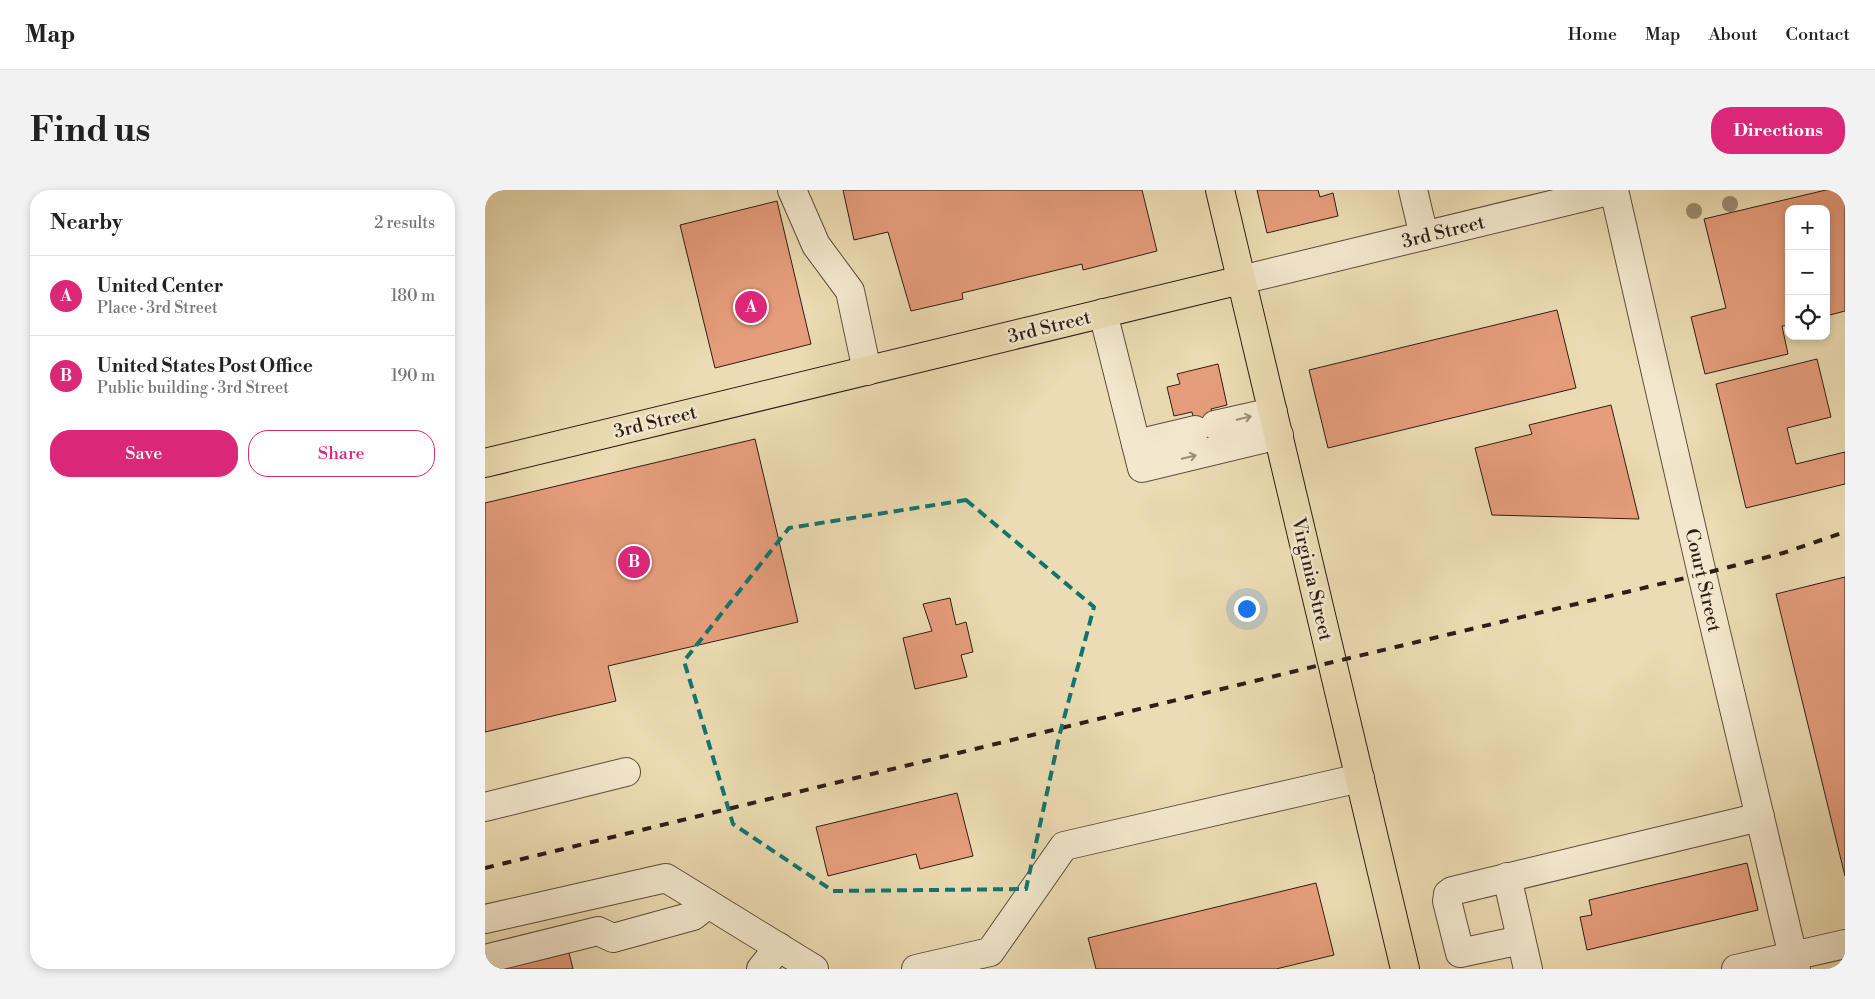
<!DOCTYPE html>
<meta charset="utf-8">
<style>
:root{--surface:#fff;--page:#f2f2f2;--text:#222;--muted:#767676;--line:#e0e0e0;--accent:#db2777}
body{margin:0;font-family:"Libre Bodoni",serif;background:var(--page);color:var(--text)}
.controls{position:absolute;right:15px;top:15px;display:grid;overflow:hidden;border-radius:10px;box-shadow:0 2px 8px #0003}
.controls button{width:45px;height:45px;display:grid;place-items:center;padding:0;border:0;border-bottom:1px solid var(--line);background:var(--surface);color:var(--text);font:25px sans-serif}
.you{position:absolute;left:761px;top:418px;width:18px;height:18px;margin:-12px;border:4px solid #fff;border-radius:50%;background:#1a73e8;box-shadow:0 0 0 8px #1a73e833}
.badge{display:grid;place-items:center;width:32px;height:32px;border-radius:50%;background:var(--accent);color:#fff;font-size:16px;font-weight:700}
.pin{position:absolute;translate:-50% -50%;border:2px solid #fff;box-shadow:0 1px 5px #0006}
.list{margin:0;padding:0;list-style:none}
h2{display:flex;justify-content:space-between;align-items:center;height:65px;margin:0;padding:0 20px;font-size:21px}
h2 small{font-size:16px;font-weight:400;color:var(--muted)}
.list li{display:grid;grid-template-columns:32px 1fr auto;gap:15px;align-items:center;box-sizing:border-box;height:80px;padding:0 20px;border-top:1px solid var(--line)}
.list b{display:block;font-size:19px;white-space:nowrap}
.list p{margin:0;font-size:16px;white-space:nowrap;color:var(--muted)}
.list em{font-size:16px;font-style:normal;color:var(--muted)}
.actions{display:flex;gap:10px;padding:15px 20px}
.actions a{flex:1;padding:11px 0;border:1px solid var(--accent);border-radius:20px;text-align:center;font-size:18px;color:var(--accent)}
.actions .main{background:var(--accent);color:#fff}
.icon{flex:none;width:28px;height:28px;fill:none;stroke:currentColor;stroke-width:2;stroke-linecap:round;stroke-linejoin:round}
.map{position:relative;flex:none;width:1360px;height:779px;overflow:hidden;border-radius:20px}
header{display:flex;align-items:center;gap:30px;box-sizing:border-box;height:70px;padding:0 25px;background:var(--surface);border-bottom:1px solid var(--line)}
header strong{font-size:24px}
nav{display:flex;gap:28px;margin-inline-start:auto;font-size:18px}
.intro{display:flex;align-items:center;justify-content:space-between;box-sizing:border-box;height:120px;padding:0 30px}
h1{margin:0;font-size:35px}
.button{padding:12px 22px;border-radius:20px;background:var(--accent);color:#fff;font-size:18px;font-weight:700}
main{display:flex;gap:30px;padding:0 30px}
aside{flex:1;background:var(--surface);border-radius:20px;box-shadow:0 2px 8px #0003}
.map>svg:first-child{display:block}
</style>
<header>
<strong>Map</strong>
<nav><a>Home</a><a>Map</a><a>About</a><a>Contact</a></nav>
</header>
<div class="intro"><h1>Find us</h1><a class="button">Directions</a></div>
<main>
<aside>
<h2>Nearby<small>2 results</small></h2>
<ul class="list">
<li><span class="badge">A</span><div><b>United Center</b><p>Place · 3rd Street</p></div><em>180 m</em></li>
<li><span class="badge">B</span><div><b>United States Post Office</b><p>Public building · 3rd Street</p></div><em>190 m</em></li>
</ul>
<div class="actions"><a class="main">Save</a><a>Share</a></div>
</aside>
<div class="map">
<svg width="1360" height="779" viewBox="0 0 1360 779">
<rect width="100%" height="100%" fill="#ecdcb3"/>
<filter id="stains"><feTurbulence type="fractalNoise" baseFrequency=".004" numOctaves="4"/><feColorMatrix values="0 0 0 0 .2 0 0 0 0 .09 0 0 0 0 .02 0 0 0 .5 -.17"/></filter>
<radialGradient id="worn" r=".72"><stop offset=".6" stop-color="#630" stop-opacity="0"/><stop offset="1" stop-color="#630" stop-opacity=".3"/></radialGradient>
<g fill="#e69d7c" stroke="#2f1d16">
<polygon points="358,0 657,0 672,61 598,80 597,74 477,103 478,109 426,121 403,42 369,50"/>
<polygon points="772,0 833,0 835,7 848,3 853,26 782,43"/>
<polygon points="1341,0 1360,0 1360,121 1341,126 1341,19 1304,19 1304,135 1297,136 1303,164 1220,184 1206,127 1241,118 1219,29"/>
<polygon points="292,11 326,154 230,178 195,35"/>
<polygon points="1072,120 1091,198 843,258 824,180"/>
<polygon points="1332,169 1346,227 1302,238 1311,274 1360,262 1360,294 1261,318 1231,194"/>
<polygon points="733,174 742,215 726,219 734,252 715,257 707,222 689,226 682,197 695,194 692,184"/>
<polygon points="1126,215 1154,329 1007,325 990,258 1047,244 1044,235"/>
<polygon points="270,249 313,432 123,476 131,511 0,542 0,313"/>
<polygon points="1360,387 1360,686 1291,404"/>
<polygon points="465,408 471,435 481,432 488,462 476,465 482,487 430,499 418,448 447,441 438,414"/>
<polygon points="472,603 488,666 435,679 431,664 343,686 331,637"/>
<polygon points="1262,673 1273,720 1102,760 1095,727 1107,725 1104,710"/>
<polygon points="831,693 849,765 791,779 611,779 603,748"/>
<polygon points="84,763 88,779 18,779"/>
</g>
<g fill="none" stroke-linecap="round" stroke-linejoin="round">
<defs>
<g id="minor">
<polyline points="307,0 331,55 365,101 382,181"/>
<polyline points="928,0 939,46"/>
<polyline points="1129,0 1217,384 1311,779"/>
<polyline points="756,90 1128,0"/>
<polyline points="618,123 657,278 794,245"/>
<polyline points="730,235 788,222"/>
<polyline points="651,254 710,240"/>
<polyline points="0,617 141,582"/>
<polyline points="1022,687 1043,779"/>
<polyline points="0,729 181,688 329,779"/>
<polyline points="1036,750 975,763 962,711 963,704 967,701 1275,627"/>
<polyline points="0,769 113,741 128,748 208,726 223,714"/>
<polyline points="276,779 294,757"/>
<polyline points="431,779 505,762 579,656 875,588"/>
<polyline points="1251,779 1360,754"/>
</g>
<g id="major">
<polyline points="735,0 920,779"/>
<polyline points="0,273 756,90"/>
</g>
</defs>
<use href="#minor" stroke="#5e4d3d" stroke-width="30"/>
<use href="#major" stroke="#2f1d16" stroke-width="30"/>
<use href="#minor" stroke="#f3e8ce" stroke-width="28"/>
<use href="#major" stroke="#ecdcb3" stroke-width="28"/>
<polyline stroke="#2f1d16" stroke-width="4" stroke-dasharray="9 9" stroke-linecap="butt" points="0,678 848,472 1217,384 1298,363 1360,342"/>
</g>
<g fill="#9c8d6f">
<circle cx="1245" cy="14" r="8"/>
<circle cx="1209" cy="21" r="8"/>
</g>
<defs><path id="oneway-shaft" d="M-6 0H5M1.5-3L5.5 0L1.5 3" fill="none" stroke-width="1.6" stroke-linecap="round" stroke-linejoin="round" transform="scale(1.25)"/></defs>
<g stroke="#9b8d7b">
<use href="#oneway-shaft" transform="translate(759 228) rotate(-13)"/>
<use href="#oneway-shaft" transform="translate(704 267) rotate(-14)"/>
</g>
<path fill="none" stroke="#0f766e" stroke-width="4" stroke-dasharray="10 6" stroke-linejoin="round" d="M481,310L609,417L575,543L541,699L348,701L248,634L199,471L304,338Z"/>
<g text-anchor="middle" stroke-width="5" stroke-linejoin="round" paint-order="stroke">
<g font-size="19" fill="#2f1d16" stroke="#f3e8ce">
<text transform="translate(958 41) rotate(-14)" y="7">3rd Street</text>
<text transform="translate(564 136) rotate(-14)" y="7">3rd Street</text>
<text transform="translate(170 231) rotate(-14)" y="7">3rd Street</text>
<text transform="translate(828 389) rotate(77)" y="7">Virginia Street</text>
<text transform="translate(1219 390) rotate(77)" y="7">Court Street</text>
</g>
</g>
<rect width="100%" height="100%" filter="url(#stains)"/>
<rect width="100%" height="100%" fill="url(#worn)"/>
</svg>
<div class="controls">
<button>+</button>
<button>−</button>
<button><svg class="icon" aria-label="locate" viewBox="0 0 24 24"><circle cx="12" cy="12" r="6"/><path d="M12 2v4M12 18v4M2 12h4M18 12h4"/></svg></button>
</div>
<div class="you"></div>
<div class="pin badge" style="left:266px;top:117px">A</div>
<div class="pin badge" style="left:149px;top:372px">B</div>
</div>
</main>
